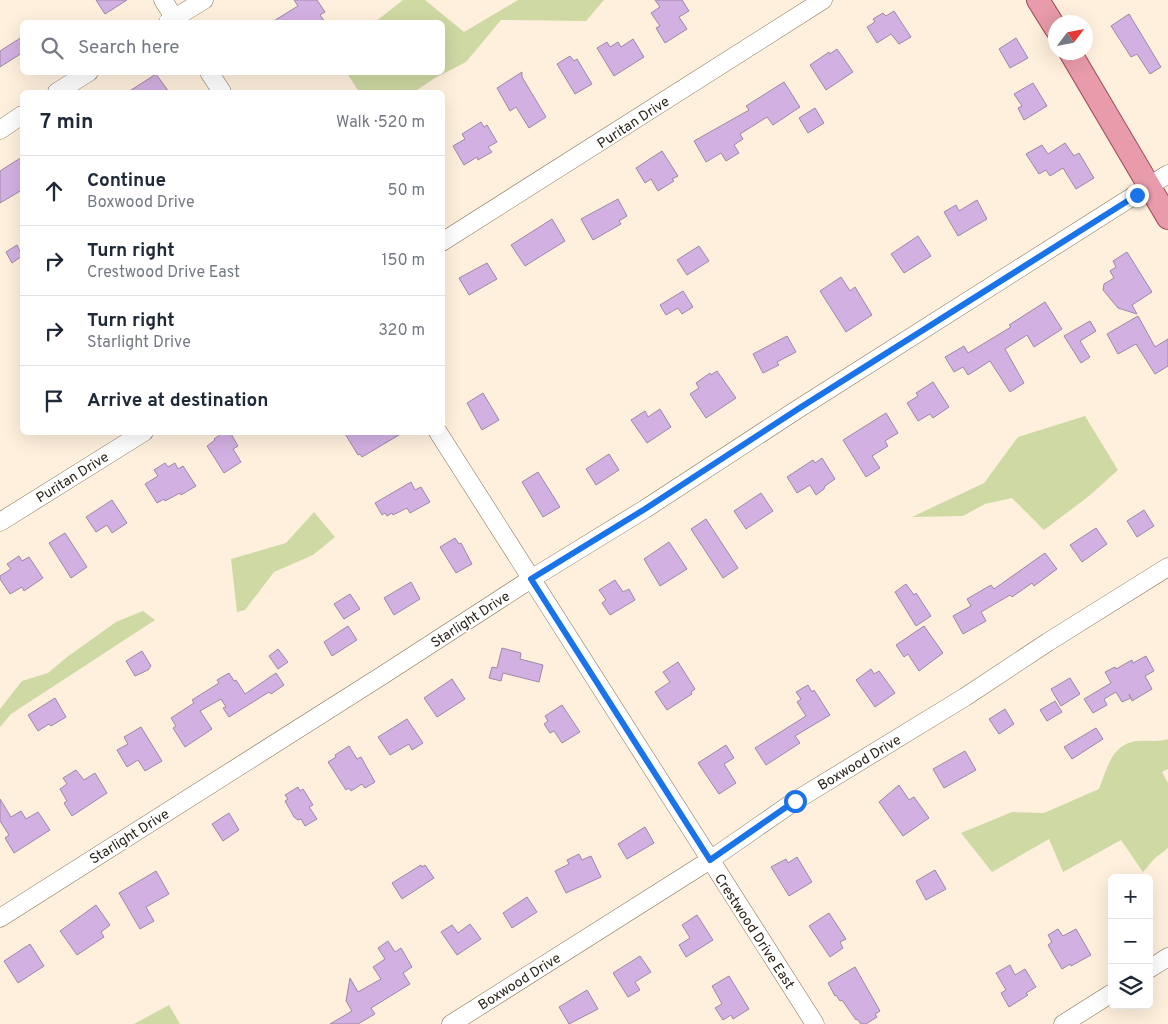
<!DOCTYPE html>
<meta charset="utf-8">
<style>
:root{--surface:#fff;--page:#f6f6f7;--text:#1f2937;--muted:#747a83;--line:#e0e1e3}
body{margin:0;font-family:Overpass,sans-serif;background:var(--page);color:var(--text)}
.controls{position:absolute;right:15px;bottom:15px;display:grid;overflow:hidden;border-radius:8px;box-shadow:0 5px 20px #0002}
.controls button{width:45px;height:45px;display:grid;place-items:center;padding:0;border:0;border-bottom:1px solid var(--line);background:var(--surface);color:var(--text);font:25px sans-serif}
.compass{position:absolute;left:1048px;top:15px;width:45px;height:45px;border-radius:50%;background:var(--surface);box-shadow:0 5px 20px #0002;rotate:58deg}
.stop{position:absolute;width:15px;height:15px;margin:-11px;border:4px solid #1a73e8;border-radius:50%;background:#fff}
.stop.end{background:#1a73e8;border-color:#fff;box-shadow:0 1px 5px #0008}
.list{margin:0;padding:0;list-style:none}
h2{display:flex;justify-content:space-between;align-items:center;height:65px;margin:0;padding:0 20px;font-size:21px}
h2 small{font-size:16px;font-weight:400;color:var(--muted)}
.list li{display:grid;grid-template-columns:32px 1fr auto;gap:15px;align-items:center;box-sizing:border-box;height:70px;padding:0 20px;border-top:1px solid var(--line)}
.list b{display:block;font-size:19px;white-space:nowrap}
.list p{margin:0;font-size:16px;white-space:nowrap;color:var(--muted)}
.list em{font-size:16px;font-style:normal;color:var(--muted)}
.icon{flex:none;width:28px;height:28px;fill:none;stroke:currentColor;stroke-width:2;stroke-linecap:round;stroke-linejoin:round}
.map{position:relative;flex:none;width:1168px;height:1024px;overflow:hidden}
.search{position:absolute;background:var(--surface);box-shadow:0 5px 20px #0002;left:20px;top:20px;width:425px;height:55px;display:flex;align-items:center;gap:12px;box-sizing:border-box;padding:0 18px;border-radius:8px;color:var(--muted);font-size:19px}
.panel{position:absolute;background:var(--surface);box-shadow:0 5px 20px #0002;left:20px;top:90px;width:425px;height:345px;border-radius:8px}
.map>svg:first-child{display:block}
</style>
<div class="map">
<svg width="1168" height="1024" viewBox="0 0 1168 1024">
<rect width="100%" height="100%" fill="#fff0dd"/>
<g fill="#ced9a4">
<polygon points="403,0 425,0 464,32 518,0 604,0 586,21 501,20 466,62 435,78 414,92 359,92 347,73 442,72 442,22 375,22"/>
<polygon points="1085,416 1118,470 1089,496 1044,530 1012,498 985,504 963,516 912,517 984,483 1018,437"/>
<polygon points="314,512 335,537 313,555 274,572 245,610 237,612 231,559 286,543"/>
<polygon points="143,611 155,620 11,714 0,727 0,709 22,681 48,673 67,657 116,622"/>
<path d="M1168,739V769L1162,772L1168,783V848L1154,859L1143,872L1121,840L1063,872L1049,839L992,872L961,833L1012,812L1044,813L1099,789C1106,771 1111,747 1132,742C1144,739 1156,743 1168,739Z"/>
<polygon points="169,1005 180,1024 134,1024"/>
</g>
<g fill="#d3b0e2" stroke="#9d88a6">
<polygon points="96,0 127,0 105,14"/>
<polygon points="294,0 317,0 325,12 320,15 325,22 272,22 298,6"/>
<polygon points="655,0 682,0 689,11 679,17 687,29 665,43 656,28 660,26 651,13 660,7"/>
<polygon points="894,11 911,37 899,44 891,34 877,43 867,27 875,22 873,19 883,13 886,16"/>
<polygon points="1129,14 1161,67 1150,74 1137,54 1131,57 1111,26"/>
<polygon points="22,37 22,53 0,67 0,51"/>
<polygon points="1016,38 1028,58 1010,68 999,49"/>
<polygon points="633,39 644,57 614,76 597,48 607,42 610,47 618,42 621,47"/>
<polygon points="837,49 853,72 826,90 810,65 829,52 830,54"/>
<polygon points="570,56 574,61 577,59 592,84 575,94 557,64"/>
<polygon points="522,72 522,77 546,117 529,128 516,107 510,111 497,88"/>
<polygon points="156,74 169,92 128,92"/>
<polygon points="784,82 800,107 773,125 767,117 740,134 743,139 734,145 739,153 726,161 721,153 706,162 694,141 749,110 746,106"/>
<polygon points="1033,83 1047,106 1024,120 1018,108 1022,106 1014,94"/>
<polygon points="815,108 824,123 808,133 799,118"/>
<polygon points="481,122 484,127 487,125 497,142 488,147 492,152 478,160 477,157 464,165 453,146 465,139 462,134"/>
<polygon points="1065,143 1074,156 1079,153 1094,178 1076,189 1063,168 1050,176 1046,170 1039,174 1026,154 1042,145 1048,154"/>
<polygon points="662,151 678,176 672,179 674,181 658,191 651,179 645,183 636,168"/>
<polygon points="22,157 22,190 0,203 0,171"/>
<polygon points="618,199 627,216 619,221 621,224 593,240 581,219"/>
<polygon points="977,200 987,219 958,236 944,212 956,205 959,211"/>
<polygon points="552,219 565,241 525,266 511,245"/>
<polygon points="918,236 931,256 904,273 891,254"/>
<polygon points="17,245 22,256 12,263 6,252"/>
<polygon points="699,246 709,261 687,275 677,260"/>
<polygon points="1127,252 1152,292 1132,305 1137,314 1118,308 1103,290 1104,284 1114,278 1110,271 1116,267 1113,261"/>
<polygon points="487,263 497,279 469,295 459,278"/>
<polygon points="841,277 850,291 855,287 872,315 846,332 820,291"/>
<polygon points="683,291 693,307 682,314 678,308 666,315 660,305"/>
<polygon points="1045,302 1062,329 1034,347 1027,335 1005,349 1024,383 1010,392 990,361 968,375 963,367 954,372 945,357 964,346 968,353 1011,327 1009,325"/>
<polygon points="1138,316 1155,347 1168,339 1168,366 1155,374 1136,344 1118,354 1107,334"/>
<polygon points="1090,321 1096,331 1080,341 1090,357 1081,363 1064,336"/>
<polygon points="787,336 796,352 777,362 779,365 763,373 753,354"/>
<polygon points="717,371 736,398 706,418 690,394 699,388 696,383 710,373 711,375"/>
<polygon points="933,382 949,407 933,418 930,414 918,421 907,403 918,396 916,393"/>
<polygon points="483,393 499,420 482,430 467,403"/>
<polygon points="660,409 671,427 647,443 631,420 645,411 648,417"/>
<polygon points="886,413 898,433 885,441 888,446 872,456 880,468 866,477 843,440"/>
<polygon points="224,432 230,432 238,446 233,449 241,462 224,473 207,446 215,440 214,439"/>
<polygon points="344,432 404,432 362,457 360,454 358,455"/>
<polygon points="609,454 619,470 596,485 586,469"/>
<polygon points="822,458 835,479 825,486 824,489 816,495 810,485 797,493 787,477 813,460 815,463"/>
<polygon points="165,463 168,467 175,463 178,469 183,466 196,486 181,495 180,493 165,501 164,499 157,503 145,484 158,476 154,470"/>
<polygon points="538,472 560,507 543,517 522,482"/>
<polygon points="411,482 415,490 421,487 430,502 410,513 407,508 393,515 392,513 387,516 385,513 382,515 375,503"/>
<polygon points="761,493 773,511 746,529 734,511"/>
<polygon points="112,500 127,523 112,533 107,525 96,532 86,517"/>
<polygon points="1144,510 1154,526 1137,537 1127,521"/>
<polygon points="706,519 738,568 723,578 691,529"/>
<polygon points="1096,528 1107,544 1082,562 1070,545"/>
<polygon points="65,533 87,567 71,578 49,543"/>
<polygon points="455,538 459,544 461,543 472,564 456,573 440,547"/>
<polygon points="669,542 687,569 660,586 644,559"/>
<polygon points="1045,553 1057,569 1034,586 1032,583 1012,597 1010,595 981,612 986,621 963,634 953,616 971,606 967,599 991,585 994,589"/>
<polygon points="19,556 22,561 29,557 43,578 24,591 22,587 10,594 0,579 0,576 11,569 7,564"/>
<polygon points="615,580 623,592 629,589 635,600 610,615 602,603 606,600 599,590"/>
<polygon points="411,582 420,599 394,615 384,598"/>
<polygon points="906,584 914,595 916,593 931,616 916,626 895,592"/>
<polygon points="350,594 360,609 344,619 334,604"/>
<polygon points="348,626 357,640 332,656 324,642"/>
<polygon points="924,626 943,653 919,671 908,654 904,657 896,645"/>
<polygon points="502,648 521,653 520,659 543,665 539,682 503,673 501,681 489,678 492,667 497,668"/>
<polygon points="278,649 288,662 278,669 269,656"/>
<polygon points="142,651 151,666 148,670 135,676 126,661"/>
<polygon points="1146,656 1154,671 1145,676 1152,689 1132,701 1129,694 1131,698 1122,702 1116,692 1104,699 1107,705 1093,713 1084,699 1111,683 1105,672 1115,667 1116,669 1132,660 1133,663"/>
<polygon points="678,662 695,689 691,692 692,694 667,710 655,692 670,682 663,672"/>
<polygon points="871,669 874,674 879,671 895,693 875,707 856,680"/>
<polygon points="229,673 234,681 236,680 245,694 276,673 284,685 271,694 269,692 229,717 223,708 226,707 221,699 200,711 212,729 185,747 173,728 176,726 171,718 194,703 192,700 219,683 217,680"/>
<polygon points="1070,678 1080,694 1061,706 1051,689"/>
<polygon points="452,679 465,699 437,717 424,698"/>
<polygon points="808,685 812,692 814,690 830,715 795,736 800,743 766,765 755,748 806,716 797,702 801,699 796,692"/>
<polygon points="55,698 66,717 51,726 49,724 38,731 28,715"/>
<polygon points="1055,701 1062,712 1047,721 1040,710"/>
<polygon points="562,705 580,732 562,743 554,731 550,733 544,724 548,721 545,716"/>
<polygon points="1005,709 1014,724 999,734 989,719"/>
<polygon points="407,719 423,743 412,750 409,744 390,755 378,737"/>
<polygon points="141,727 162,761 145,771 138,760 127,767 117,750 128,744 124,737"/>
<polygon points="1096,728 1103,739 1072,759 1064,747"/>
<polygon points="726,745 734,758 724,764 736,783 719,794 698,763"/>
<polygon points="349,746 357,759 361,757 375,782 365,788 362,784 351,791 349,788 346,790 328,762 336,757 335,755"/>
<polygon points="965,751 976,770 944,788 933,769"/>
<polygon points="76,770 84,780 95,773 107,793 72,816 64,803 67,801 60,789 67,784 63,778"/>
<polygon points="899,785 909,800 914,797 929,818 903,836 879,802"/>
<polygon points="298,787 300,791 303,789 313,805 309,807 317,819 305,826 301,819 298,820 294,817 285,801 288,799 285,795"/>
<polygon points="0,799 11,817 21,811 26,819 38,812 50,830 14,853 5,838 9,835 0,821"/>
<polygon points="229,813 239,830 223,841 212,824"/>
<polygon points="645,827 654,843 627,859 618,844"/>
<polygon points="579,854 582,860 591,856 601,877 566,893 555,871 569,864 567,860"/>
<polygon points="797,857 812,882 789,896 771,867 786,859 788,863"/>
<polygon points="421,865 422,867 425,865 434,878 402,899 392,883"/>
<polygon points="935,870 946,889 926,900 916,881"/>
<polygon points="156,871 169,894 146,907 154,921 140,929 119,893"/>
<polygon points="527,897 537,912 512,928 503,913"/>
<polygon points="96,905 110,925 101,932 104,937 77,955 60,931"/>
<polygon points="829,913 846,939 840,942 843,948 830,957 809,926"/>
<polygon points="697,915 713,940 686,957 679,945 690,938 682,925"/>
<polygon points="470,924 481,939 457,955 441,932 452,925 458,933"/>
<polygon points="1058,929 1063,936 1076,929 1091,955 1071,966 1070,964 1062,969 1048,945 1052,942 1048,935"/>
<polygon points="388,941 395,952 401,948 412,967 403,973 410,984 371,1008 375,1014 358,1024 330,1024 352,1011 346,1001 350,978 358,992 381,979 373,967 385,959 378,948"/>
<polygon points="30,944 44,966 18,983 4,961"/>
<polygon points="640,956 651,972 635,982 640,990 628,997 613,973"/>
<polygon points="1010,965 1015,975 1025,969 1036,987 1026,993 1028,995 1009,1007 1001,993 1006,990 996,973"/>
<polygon points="855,967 880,1011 875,1014 877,1017 866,1024 861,1024 857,1019 856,1020 842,1000 840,1001 836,995 835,996 828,983"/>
<polygon points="729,976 749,1009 733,1019 731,1015 723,1020 715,1008 722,1004 712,986"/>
<polygon points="587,990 598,1009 569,1024 559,1007"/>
</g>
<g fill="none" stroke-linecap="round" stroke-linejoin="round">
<defs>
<g id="minor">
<polyline points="163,0 177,22"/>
<polyline points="168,22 204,0"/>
<polyline points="209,72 222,92"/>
<polyline points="57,92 89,72"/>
<polyline points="0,130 22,115"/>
<polyline points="442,242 823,0"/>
<polyline points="438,432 815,1024"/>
<polyline points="0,522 144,432"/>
<polyline points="0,918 383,675 531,579 645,509 798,409 1168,174"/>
<polyline points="1149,969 1168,957"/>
<polyline points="451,1024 710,860 795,801 965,697 1048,642 1168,567"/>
<polyline points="1063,1024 1112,993"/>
</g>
<g id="major">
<polyline points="1038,0 1056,29"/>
<polyline points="1070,52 1168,218"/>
</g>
</defs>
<use href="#minor" stroke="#846f53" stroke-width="19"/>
<use href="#major" stroke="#9c4652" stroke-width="24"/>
<use href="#minor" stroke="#fff" stroke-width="18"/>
<use href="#major" stroke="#e89baa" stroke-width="22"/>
</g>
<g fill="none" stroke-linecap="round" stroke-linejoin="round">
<polyline stroke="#1a73e8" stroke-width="6" points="795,801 710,860 531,579 645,509 798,409 1137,195"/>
</g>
<g text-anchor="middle" stroke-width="4" stroke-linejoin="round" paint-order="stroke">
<g font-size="14" fill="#2b2217" stroke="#fff">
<text transform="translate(633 122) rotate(-33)" y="5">Puritan Drive</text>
<text transform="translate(72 477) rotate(-32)" y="5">Puritan Drive</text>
<text transform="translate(470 619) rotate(-33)" y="5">Starlight Drive</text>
<text transform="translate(859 762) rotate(-31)" y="5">Boxwood Drive</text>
<text transform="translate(129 836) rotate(-32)" y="5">Starlight Drive</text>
<text transform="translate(755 931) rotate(57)" y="5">Crestwood Drive East</text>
<text transform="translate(519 981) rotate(-32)" y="5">Boxwood Drive</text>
</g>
</g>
</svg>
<div class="controls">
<button>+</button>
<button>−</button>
<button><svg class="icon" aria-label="layers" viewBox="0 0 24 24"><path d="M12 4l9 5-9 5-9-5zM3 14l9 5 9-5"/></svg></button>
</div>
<svg class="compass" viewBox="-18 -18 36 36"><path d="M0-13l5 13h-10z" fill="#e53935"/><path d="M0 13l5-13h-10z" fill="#747a83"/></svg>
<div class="stop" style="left:795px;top:801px"></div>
<div class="stop end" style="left:1137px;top:195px"></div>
<div class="search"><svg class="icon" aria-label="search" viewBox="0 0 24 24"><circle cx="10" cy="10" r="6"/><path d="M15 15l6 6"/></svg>Search here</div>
<section class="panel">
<h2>7 min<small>Walk · 520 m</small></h2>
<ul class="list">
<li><svg class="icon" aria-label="ahead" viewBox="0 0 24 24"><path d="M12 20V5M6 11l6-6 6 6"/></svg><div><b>Continue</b><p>Boxwood Drive</p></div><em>50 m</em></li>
<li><svg class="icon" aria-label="right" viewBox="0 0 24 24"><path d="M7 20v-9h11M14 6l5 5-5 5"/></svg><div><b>Turn right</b><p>Crestwood Drive East</p></div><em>150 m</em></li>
<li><svg class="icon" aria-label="right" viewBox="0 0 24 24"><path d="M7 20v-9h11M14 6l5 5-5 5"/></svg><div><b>Turn right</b><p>Starlight Drive</p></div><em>320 m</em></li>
<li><svg class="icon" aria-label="arrive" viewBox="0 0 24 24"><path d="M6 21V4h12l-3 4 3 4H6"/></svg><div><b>Arrive at destination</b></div></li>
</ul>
</section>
</div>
